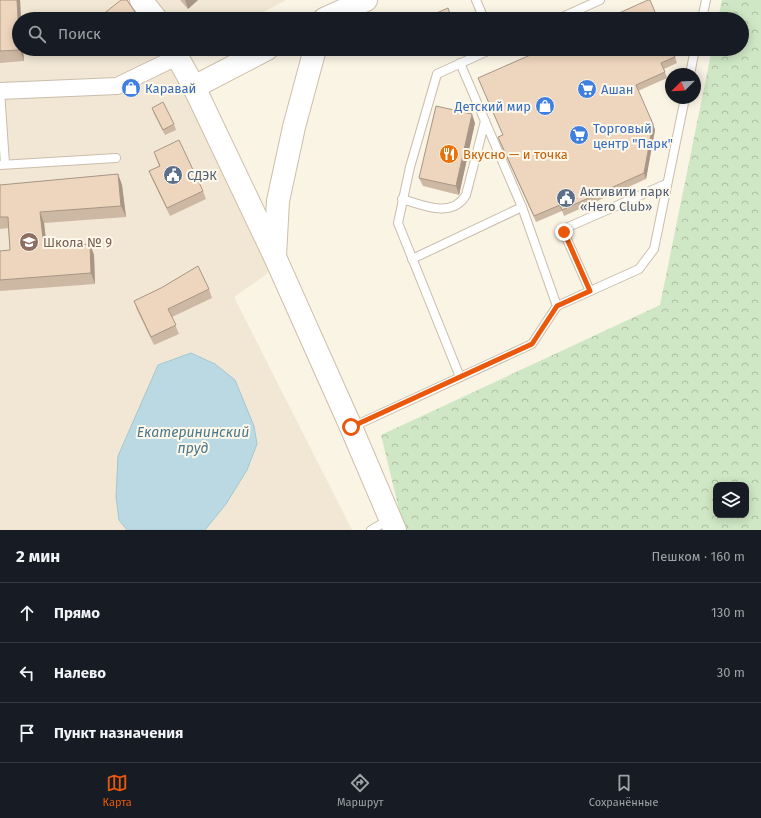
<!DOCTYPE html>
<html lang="ru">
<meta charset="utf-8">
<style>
:root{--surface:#171b24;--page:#20242c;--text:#f1f3f6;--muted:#9ea1a6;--line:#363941;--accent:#ea580c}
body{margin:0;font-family:"Fira Sans",sans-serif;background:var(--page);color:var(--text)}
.controls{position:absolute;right:12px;bottom:12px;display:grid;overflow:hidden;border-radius:8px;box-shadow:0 2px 10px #0003}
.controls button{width:36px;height:36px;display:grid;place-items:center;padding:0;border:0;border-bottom:1px solid var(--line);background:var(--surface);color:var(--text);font:20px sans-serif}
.compass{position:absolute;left:665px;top:68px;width:36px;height:36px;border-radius:50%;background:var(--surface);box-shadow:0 2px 10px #0003;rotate:246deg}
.stop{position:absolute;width:12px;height:12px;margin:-9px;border:3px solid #ea580c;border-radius:50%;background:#fff}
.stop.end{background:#ea580c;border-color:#fff;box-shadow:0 1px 4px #0008}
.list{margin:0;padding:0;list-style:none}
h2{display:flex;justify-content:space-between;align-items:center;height:52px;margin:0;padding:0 16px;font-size:17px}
h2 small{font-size:13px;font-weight:400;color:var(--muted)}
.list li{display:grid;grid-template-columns:26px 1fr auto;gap:12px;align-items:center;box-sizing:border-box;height:60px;padding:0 16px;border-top:1px solid var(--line)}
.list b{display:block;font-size:15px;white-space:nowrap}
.list em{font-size:13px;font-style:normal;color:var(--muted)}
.icon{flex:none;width:22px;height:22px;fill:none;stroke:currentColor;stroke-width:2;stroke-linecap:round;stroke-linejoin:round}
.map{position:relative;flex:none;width:761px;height:530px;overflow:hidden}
.search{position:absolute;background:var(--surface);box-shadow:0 2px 10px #0003;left:12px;right:12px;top:12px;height:44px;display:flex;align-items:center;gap:10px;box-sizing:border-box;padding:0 14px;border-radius:22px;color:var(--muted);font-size:15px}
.sheet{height:232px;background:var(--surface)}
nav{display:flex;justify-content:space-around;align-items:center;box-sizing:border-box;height:56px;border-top:1px solid var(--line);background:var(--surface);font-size:11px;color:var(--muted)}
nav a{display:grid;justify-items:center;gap:2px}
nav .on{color:var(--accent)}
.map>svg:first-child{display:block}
</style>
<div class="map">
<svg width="761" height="530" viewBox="0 0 761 530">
<defs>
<pattern id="forest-crowns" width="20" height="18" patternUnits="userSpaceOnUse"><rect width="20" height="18" fill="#cfe7c4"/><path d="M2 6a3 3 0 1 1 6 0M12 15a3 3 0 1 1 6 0" fill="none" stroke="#acbea1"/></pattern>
</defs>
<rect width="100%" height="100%" fill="#faf4e5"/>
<polygon fill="#f1e7d4" points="0,0 286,0 250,19 19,19 19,49 192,49 177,57 275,257 267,274 234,297 352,530 0,530"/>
<path fill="url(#forest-crowns)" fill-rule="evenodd" d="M722,0H761V530H404L381,435L660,305L712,49H742V19H718ZM716,485H746V515H716Z"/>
<polygon fill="#bbd9e2" stroke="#a2c7d3" points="191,353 215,364 235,380 254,426 257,444 247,470 226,504 205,530 127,530 119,520 116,497 118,456 158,365"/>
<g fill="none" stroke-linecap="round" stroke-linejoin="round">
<defs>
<g id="lane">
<polyline points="476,0 484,19"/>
<polyline points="558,19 600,0"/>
<polyline points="702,19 706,0"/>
<polyline points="460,63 522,207 557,306"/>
<polyline points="690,74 695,49"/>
<polyline points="0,91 5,164"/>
<polyline points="0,165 116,158"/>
<path d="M402,199C422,205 452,219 466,195L485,121"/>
<polyline points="412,259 522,207"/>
<polyline points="590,291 565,235 566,228 666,184"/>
<polyline points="460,377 398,223 410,167 437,74 492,49"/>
<polyline points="352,427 532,344 557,306 639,269 654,249 685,98"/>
<polyline points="371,530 390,519"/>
</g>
<polyline id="street" points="0,91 117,86 177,57"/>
<g id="secondary">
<polyline points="141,0 156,19"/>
<polyline points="324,19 366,0"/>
<polyline points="173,49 194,87 275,257 351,427 395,530"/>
<polyline points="194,87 267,49"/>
<polyline points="275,256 278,201 294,127 315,49"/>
</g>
</defs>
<use href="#lane" stroke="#cbbdac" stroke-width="10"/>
<use href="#street" stroke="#cbbdac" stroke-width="18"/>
<use href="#secondary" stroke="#cebeaa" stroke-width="24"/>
<use href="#lane" stroke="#fff" stroke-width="8"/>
<use href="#street" stroke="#fff" stroke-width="16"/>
<use href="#secondary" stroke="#fff" stroke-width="22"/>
</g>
<g fill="#cdb8a3">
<polygon points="0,0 20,0 21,19 19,49 23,49 24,61 0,63"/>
<polygon points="180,0 198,0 188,9"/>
<polygon points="675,57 677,63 664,69 667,78 638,91 655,130 646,179 564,216 562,211 536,222 500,143 498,137 503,135 478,78"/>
<polygon points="152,108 174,124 176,130 165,135 154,114"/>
<polygon points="475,123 459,195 423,186 419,178"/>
<polygon points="154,152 203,191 206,199 170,216 152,179 149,171 159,166"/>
<polygon points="118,174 122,185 126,217 44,223 47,247 90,244 94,255 95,284 0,291 0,251 10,250 8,228 0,229 0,185"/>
<polygon points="209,289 212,298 172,317 179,334 154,345 137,310 134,301"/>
</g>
<g fill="#a79685">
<polygon points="17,0 20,0 21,19 19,19 19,36"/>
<polygon points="185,0 198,0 188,9"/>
<polygon points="135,12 137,18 135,19 125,19"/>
<polygon points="20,49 23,49 24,61 20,50"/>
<polygon points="472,114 475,123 459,195 456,186"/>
<polygon points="653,124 655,130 646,179 644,173"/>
<polygon points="118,174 122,185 126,217 121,206"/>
<polygon points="40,212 44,223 48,259 44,248"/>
<polygon points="90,244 94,255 95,284 91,273"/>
</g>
<g fill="#eed6be" stroke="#a79685">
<polygon points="0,0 17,0 19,36 19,49 20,49 20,50 0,51"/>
<polygon points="121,0 127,0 135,12 125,19 97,19"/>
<polygon points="648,0 650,0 658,19 608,19 608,18"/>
<polygon points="448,8 452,19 434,19 432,15"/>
<polygon points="544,49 672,49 675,57 661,63 665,72 636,85 653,124 644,173 562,210 560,205 534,216 498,137 503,135 478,78"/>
<polygon points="163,102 174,124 163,130 152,108"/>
<polygon points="436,106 472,114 456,186 419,178"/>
<polygon points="179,140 203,191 167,208 149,171 160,166 154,152"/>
<polygon points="118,174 121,206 40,212 44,248 90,244 91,273 0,280 0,251 10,250 8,217 0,217 0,185"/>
<polygon points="198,266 209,289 168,309 176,325 151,337 134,301 161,288"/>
</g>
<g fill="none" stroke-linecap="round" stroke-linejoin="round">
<polyline stroke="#ea580c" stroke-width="5" points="351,427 532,344 557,306 590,291 564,232"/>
</g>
<defs>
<symbol id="shop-disc" viewBox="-11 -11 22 22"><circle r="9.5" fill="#3f7fe0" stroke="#fef8eb"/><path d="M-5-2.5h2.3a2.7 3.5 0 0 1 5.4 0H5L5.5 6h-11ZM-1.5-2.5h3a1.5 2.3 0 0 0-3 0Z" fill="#fff"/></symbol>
<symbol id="supermarket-disc" viewBox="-11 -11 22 22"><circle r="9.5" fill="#3f7fe0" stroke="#fef8eb"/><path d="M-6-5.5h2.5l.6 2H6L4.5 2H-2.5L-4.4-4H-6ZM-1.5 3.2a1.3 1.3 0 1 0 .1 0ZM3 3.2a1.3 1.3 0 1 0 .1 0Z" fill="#fff"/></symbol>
<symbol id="restaurant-disc" viewBox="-11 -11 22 22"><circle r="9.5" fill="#e8710a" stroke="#fef8eb"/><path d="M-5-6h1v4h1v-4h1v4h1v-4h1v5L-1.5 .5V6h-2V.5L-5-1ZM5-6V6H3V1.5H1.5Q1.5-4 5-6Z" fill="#fff"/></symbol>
<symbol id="civic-disc" viewBox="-11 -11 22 22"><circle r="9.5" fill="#5c6f8a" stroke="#fef8eb"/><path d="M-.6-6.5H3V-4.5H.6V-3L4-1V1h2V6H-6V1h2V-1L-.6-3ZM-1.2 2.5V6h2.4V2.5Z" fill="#fff"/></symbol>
<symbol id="school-disc" viewBox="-11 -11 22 22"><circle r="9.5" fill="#8d6e63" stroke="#fef8eb"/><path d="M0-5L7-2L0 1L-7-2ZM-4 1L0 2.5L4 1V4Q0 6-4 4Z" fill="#fff"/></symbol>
</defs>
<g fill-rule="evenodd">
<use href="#shop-disc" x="120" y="77" width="22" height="22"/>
<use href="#supermarket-disc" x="576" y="78" width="22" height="22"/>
<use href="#shop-disc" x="534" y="95" width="22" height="22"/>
<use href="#supermarket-disc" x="568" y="124" width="22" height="22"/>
<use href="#restaurant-disc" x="438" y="143" width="22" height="22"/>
<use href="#civic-disc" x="162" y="164" width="22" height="22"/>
<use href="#civic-disc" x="555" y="187" width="22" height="22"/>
<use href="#school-disc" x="18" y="231" width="22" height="22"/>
</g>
<g text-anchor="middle" stroke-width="4" stroke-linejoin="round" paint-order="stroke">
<g font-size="13" fill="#366cbe" stroke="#fef8eb" text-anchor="start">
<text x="145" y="93">Каравай</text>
<text x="601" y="94">Ашан</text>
<text x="531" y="111" text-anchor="end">Детский мир</text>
<text x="593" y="133">Торговый<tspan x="593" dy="15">центр "Парк"</tspan></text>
</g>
<g font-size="13" fill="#c56008" stroke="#fef8eb" text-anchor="start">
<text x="463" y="159">Вкусно — и точка</text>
</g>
<g font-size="13" fill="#4e5e75" stroke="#fef8eb" text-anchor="start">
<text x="187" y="180">СДЭК</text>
<text x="580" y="196">Активити парк<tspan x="580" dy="15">«Hero Club»</tspan></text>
</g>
<g font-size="13" fill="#785e54" stroke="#fef8eb" text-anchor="start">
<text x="43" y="247">Школа № 9</text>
</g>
<g font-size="14" font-style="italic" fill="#4b788a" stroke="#fef8eb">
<text x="193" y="437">Екатерининский<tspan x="193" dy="16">пруд</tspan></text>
</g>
</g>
</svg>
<div class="controls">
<button><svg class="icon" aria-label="layers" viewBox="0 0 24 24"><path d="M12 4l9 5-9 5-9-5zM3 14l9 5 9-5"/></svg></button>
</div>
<svg class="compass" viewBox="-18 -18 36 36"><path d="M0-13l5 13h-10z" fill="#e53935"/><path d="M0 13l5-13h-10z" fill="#9ea1a6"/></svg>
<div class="stop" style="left:351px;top:427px"></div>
<div class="stop end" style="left:564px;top:232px"></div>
<div class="search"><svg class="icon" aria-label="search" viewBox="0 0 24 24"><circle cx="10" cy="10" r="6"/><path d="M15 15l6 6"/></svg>Поиск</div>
</div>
<section class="sheet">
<h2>2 мин<small>Пешком · 160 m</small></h2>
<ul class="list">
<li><svg class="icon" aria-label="ahead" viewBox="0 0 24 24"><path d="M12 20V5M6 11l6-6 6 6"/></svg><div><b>Прямо</b></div><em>130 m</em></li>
<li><svg class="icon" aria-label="left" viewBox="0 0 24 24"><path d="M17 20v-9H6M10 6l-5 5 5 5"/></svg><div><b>Налево</b></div><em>30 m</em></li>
<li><svg class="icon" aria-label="arrive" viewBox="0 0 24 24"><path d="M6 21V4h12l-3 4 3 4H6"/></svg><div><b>Пункт назначения</b></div></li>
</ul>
</section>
<nav>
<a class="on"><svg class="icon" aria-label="map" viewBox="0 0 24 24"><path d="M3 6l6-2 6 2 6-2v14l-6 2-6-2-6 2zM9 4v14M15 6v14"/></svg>Карта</a>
<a><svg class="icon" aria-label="directions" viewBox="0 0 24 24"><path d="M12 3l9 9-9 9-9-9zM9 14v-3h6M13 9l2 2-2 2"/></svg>Маршрут</a>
<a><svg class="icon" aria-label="saved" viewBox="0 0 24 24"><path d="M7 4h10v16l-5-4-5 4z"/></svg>Сохранённые</a>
</nav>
